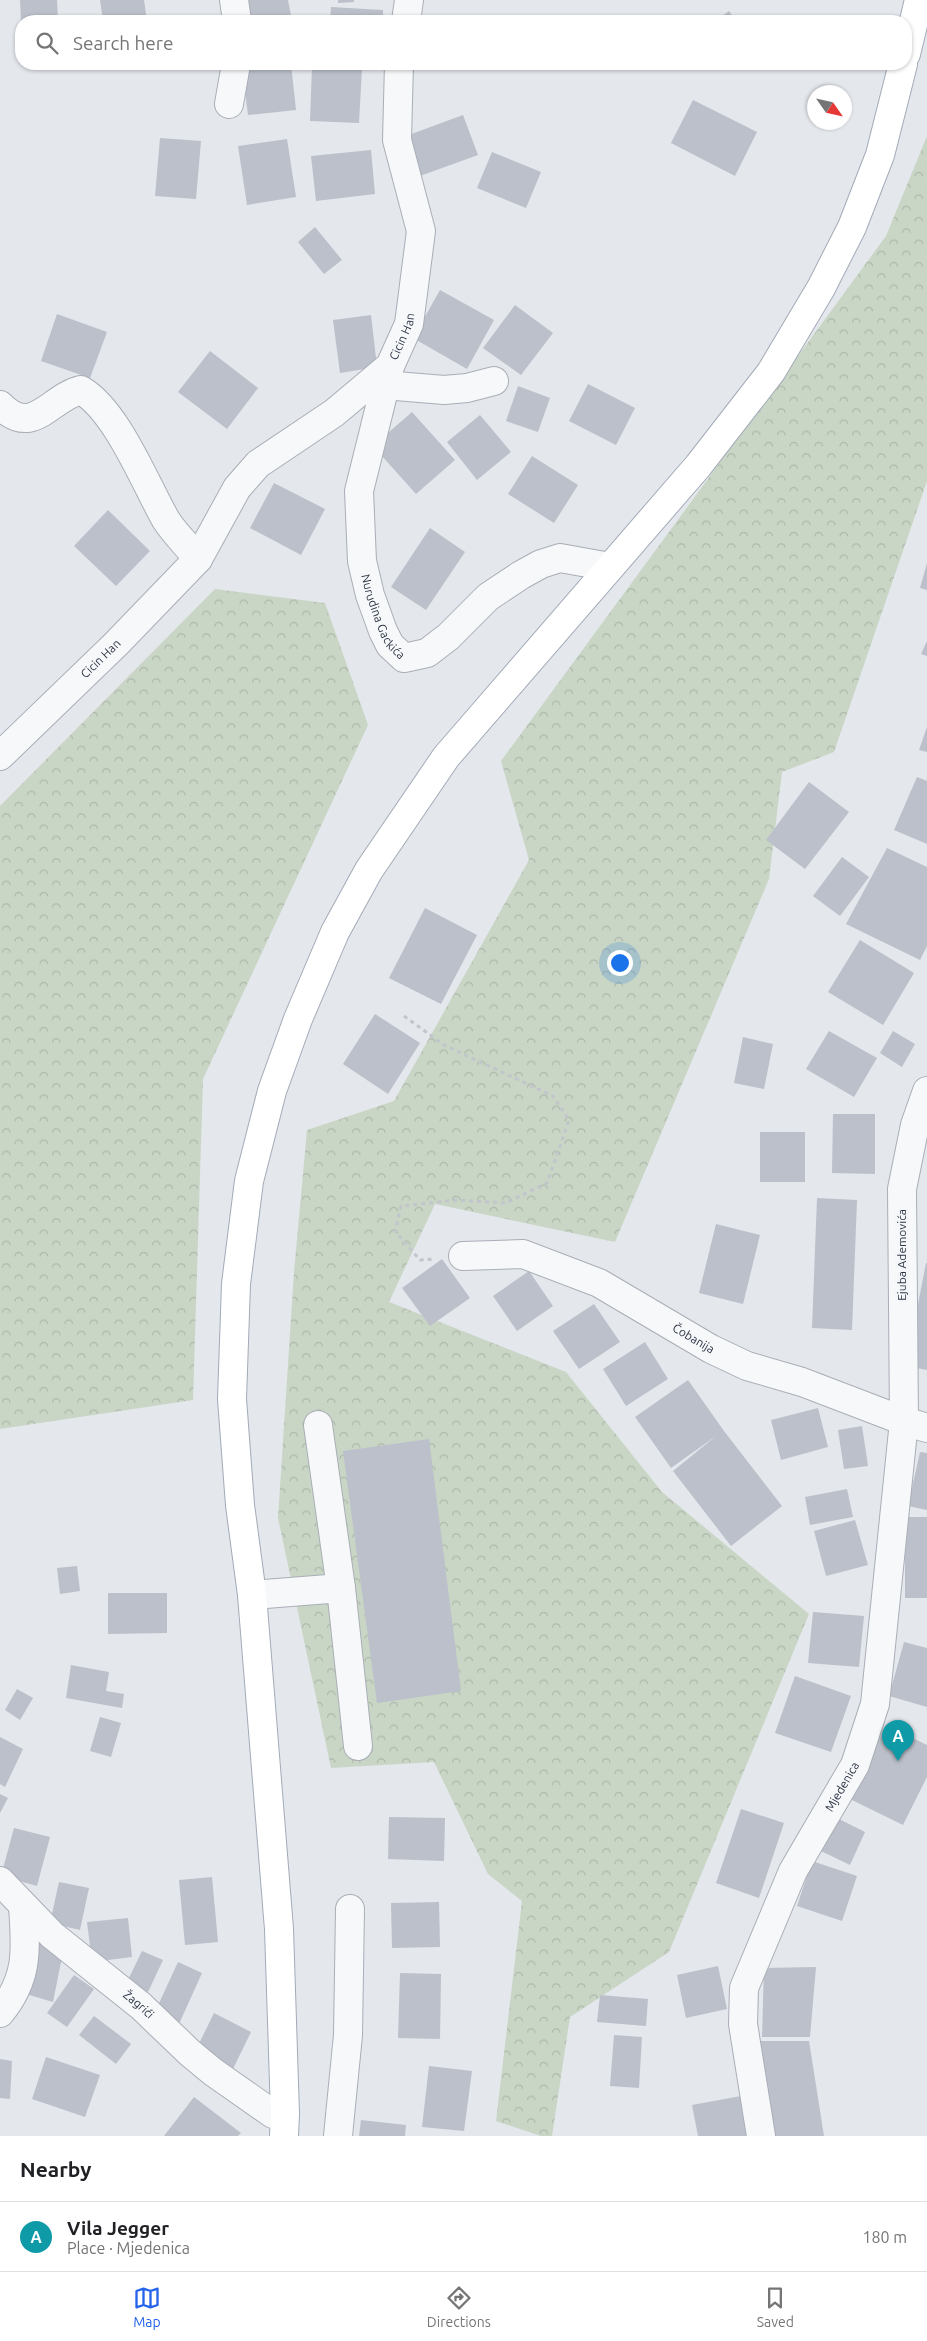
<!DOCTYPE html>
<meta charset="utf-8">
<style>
:root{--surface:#fff;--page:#f6f6f6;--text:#202124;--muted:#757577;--line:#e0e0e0;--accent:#2563eb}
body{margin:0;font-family:Ubuntu,sans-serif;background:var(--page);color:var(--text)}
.compass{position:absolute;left:807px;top:85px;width:45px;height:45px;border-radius:50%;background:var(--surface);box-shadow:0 1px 4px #0004;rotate:124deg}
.you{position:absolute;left:619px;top:962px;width:18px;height:18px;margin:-12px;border:4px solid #fff;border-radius:50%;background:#1a73e8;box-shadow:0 0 0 8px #1a73e833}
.badge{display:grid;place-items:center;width:32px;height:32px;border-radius:50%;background:var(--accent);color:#fff;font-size:16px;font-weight:700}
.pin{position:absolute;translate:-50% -41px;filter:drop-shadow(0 1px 2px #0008)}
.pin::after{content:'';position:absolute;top:26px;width:18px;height:15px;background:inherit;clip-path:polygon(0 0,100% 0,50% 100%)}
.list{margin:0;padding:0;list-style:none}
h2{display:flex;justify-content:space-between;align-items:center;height:65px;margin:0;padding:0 20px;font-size:21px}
h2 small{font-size:16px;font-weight:400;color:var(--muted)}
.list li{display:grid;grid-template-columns:32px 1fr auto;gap:15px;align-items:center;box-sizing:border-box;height:70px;padding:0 20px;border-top:1px solid var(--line)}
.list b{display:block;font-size:19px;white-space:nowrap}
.list p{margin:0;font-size:16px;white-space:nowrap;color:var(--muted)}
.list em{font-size:16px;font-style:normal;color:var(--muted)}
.icon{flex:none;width:28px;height:28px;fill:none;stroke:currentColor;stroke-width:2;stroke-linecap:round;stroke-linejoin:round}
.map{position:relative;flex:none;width:927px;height:2136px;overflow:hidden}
.search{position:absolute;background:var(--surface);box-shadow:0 1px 4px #0004;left:15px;right:15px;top:15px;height:55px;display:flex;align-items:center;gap:12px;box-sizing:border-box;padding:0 18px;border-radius:20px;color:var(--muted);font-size:19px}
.sheet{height:135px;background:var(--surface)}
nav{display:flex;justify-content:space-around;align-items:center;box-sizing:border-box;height:70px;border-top:1px solid var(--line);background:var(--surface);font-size:14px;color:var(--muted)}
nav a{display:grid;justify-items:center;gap:2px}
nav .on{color:var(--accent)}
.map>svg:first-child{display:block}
</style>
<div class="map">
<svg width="927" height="2136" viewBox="0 0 927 2136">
<defs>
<pattern id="forest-crowns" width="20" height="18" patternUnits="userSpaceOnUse" patternTransform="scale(1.25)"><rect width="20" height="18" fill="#c9d6c5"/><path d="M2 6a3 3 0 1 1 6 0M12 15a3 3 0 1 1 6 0" fill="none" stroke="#adb8ab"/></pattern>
</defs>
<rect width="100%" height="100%" fill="#e4e7ec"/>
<g fill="url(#forest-crowns)">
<polygon points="927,136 927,481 834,752 782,772 769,879 615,1242 435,1204 389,1302 566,1372 662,1492 809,1614 669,1952 570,2017 552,2136 541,2136 496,2121 522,1901 488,1874 434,1762 331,1768 278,1518 294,1272 307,1130 394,1101 529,860 501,761 886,236"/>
<polygon points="215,589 325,603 368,725 203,1079 193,1400 0,1429 0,806"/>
</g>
<g fill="#bbc0ca">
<polygon points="20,0 57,0 58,21 21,21"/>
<polygon points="100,0 144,0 147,21 103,21"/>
<polygon points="241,0 288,0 292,21 246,21"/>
<polygon points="338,0 354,0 354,2 338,3"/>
<polygon points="331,7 383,10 383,21 330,21"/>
<polygon points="729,11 736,21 715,21"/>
<polygon points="274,64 291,64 296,110 248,115 242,67"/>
<polygon points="312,66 362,68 359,123 310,121"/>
<polygon points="693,100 757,132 735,176 671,143"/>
<polygon points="463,115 478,155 420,176 406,136"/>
<polygon points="160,138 201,141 196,199 155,196"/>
<polygon points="287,139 296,197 247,205 238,146"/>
<polygon points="371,150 375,194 316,201 311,156"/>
<polygon points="492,152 541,172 526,208 477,188"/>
<polygon points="315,227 342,260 324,274 298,242"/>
<polygon points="440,290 494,320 467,369 413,338"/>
<polygon points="515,305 553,333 521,375 483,348"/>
<polygon points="57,314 107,332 90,378 41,361"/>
<polygon points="371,315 377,367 340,373 333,320"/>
<polygon points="210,351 258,388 227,429 178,392"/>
<polygon points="588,384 635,408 616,445 569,421"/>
<polygon points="518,386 550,398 538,432 506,421"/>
<polygon points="412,412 455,460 416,494 373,446"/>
<polygon points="480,415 511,452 477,480 447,442"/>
<polygon points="532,456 578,485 554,523 508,494"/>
<polygon points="274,483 325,509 301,555 250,528"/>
<polygon points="108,510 150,551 116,586 74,546"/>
<polygon points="430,528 465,552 426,610 391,587"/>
<polygon points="927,563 927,590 920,588"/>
<polygon points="927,641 927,656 921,654"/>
<polygon points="927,727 927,752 919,750"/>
<polygon points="917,777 927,781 927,844 894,830"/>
<polygon points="809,782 849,812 805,869 766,840"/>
<polygon points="887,848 927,867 927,946 920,960 846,924"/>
<polygon points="842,857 869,877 840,916 813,896"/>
<polygon points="425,908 477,935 441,1004 389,978"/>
<polygon points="860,940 914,973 883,1025 828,992"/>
<polygon points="375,1014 420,1043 388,1094 343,1064"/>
<polygon points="829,1031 877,1058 854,1097 806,1069"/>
<polygon points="893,1031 915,1044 902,1067 880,1053"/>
<polygon points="743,1037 773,1044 764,1089 734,1083"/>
<polygon points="833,1114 875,1114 875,1174 832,1173"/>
<rect x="760" y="1132" width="45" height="50"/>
<polygon points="817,1198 857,1200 852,1330 812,1328"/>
<polygon points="716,1224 760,1235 743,1304 699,1293"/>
<polygon points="442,1259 470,1298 430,1326 402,1288"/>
<polygon points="926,1263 927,1263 927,1370 906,1366"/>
<polygon points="529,1271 553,1306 517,1331 493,1296"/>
<polygon points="594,1304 620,1342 579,1369 553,1331"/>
<polygon points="645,1342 668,1379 626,1406 603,1369"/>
<polygon points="688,1380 724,1431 782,1506 731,1546 673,1471 716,1436 671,1468 635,1417"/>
<polygon points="818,1408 828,1447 781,1460 771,1420"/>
<polygon points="862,1426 868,1466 844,1469 838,1430"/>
<polygon points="429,1439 461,1691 377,1703 343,1451"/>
<polygon points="920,1452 927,1453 927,1510 908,1506"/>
<polygon points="847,1489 853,1517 810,1525 805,1497"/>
<rect x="905" y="1517" width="22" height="81"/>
<polygon points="855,1520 868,1565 826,1576 814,1531"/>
<polygon points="77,1566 80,1591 60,1594 57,1568"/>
<polygon points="108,1593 167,1593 167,1633 108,1634"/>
<polygon points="813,1612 864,1616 859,1667 808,1663"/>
<polygon points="904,1642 927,1648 927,1707 889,1696"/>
<polygon points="71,1665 109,1672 106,1691 124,1694 122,1708 66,1698"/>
<polygon points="795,1676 851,1696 831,1752 775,1733"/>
<polygon points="17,1689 33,1698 20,1720 5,1710"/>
<polygon points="100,1717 121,1723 111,1757 90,1751"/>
<polygon points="886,1725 927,1745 927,1777 903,1825 850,1799"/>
<polygon points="0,1737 23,1749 5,1787 0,1784"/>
<polygon points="0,1794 8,1798 0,1813"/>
<polygon points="741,1809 784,1823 759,1898 716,1883"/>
<polygon points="389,1817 445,1818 444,1861 388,1859"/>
<polygon points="837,1818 865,1832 850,1865 821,1851"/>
<polygon points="14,1828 50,1837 37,1886 1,1876"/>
<polygon points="812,1861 857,1876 842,1921 797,1906"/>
<polygon points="212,1877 218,1942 185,1945 179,1880"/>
<polygon points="59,1882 89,1888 80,1930 50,1923"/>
<polygon points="439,1902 440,1947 392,1948 391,1903"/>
<polygon points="128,1918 132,1957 92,1962 87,1922"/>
<polygon points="34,1941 64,1947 53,2002 26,1994"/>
<polygon points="142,1951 163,1960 148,1992 127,1982"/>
<polygon points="178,1962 202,1973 179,2024 155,2012"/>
<polygon points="718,1966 727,2009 686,2018 677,1975"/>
<polygon points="816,1967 810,2037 762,2037 764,1968"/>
<polygon points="400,1973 441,1974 440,2039 398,2038"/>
<polygon points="74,1975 94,1989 67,2027 47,2013"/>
<polygon points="600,1995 648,1999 646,2026 597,2022"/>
<polygon points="214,2013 251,2032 231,2073 194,2054"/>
<polygon points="94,2016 131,2044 116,2064 79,2035"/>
<polygon points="614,2035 642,2037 639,2088 610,2086"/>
<polygon points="758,2041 809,2041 824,2136 772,2136"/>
<polygon points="46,2057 100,2075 85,2117 32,2099"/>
<polygon points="0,2059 12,2061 10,2099 0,2098"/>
<polygon points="429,2066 472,2071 464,2131 422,2127"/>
<polygon points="741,2096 748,2136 698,2136 692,2105"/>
<polygon points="194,2097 241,2133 238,2136 164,2136"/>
<polygon points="361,2120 406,2125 405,2136 359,2136"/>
</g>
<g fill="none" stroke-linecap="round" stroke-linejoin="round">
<defs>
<g id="street">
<polyline points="234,0 237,21"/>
<polyline points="406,21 409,0"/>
<polyline points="229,104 236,64"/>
<path id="s1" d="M390,366L359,491L362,561L370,595L383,631L390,645L404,658L427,653L448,637L488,597L521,575L541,564L560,558L610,567"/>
<polyline points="384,385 444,390 467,388 494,381"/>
<path d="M0,405C33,439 50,397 81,390C117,411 145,483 166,520C175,534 188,546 198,559"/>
<path id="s2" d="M0,756L116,644L198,559L237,488L258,464L334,413L390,366L409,324L421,231L397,140L399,64"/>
<path id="s3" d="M463,1256L523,1254L599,1283L711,1349L747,1366L802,1382L904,1421L927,1428"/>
<polyline points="318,1425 341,1588"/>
<polyline points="252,1595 341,1588 358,1746"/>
<path id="s4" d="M0,1881L52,1935L141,2006L190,2053L213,2072L273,2114H285"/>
<path d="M0,2013C29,1978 26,1949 23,1907"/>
<polyline points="338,2136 348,2035 350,1909"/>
<path id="s5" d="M761,2136L743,2024L744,1988L793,1871L855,1765L875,1704L904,1421L902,1189L915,1125L927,1091"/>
</g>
<g id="primary">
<polyline points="906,54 919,0"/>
<polyline points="284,2136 285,2114 279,1929 252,1595 240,1505 232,1399 236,1284 249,1181 272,1091 298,1019 335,932 369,870 446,757 698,466 771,372 821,288 852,227 880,155 903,64"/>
</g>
</defs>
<use href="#street" stroke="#a9aeb7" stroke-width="30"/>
<use href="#primary" stroke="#a3abb8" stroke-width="30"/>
<polyline stroke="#c2c5cb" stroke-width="3" stroke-dasharray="4 4" stroke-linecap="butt" points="404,1016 444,1045 553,1096 569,1120 547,1183 506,1203 457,1200 401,1206 395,1231 420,1260 434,1259"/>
<use href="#street" stroke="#f7f8fa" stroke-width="28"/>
<use href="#primary" stroke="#fff" stroke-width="28"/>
</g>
<g text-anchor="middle" stroke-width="5" stroke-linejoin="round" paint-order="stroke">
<g font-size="12" fill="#2b3445" stroke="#f4f6f9">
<text dy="4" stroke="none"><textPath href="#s2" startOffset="589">Cicin Han</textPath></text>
<text dy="4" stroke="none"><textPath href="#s1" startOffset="259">Nurudina Gackića</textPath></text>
<text dy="4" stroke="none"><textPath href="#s2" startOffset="140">Cicin Han</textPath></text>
<text transform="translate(902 1255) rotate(-90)" y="4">Ejuba Ademovića</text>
<text dy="4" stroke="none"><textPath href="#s3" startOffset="251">Čobanija</textPath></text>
<text dy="4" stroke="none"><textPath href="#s5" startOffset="374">Mjedenica</textPath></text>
<text dy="4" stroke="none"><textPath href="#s4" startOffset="186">Žagrići</textPath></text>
</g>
</g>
</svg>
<svg class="compass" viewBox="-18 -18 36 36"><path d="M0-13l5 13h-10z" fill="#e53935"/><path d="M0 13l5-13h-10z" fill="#757577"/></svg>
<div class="you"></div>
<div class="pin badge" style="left:898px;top:1761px;background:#0f9aa8">A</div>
<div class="search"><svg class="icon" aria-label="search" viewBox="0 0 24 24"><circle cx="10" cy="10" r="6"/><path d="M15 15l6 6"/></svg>Search here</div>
</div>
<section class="sheet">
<h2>Nearby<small></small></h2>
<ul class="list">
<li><span class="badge" style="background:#0f9aa8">A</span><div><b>Vila Jegger</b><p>Place · Mjedenica</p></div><em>180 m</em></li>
</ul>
</section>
<nav>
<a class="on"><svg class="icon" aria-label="map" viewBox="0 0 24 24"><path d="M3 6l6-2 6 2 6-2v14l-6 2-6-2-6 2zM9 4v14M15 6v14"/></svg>Map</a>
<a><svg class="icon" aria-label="directions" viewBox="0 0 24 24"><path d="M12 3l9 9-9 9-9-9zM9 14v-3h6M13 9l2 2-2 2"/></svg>Directions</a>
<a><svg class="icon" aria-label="saved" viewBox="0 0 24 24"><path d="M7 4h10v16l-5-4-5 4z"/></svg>Saved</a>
</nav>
